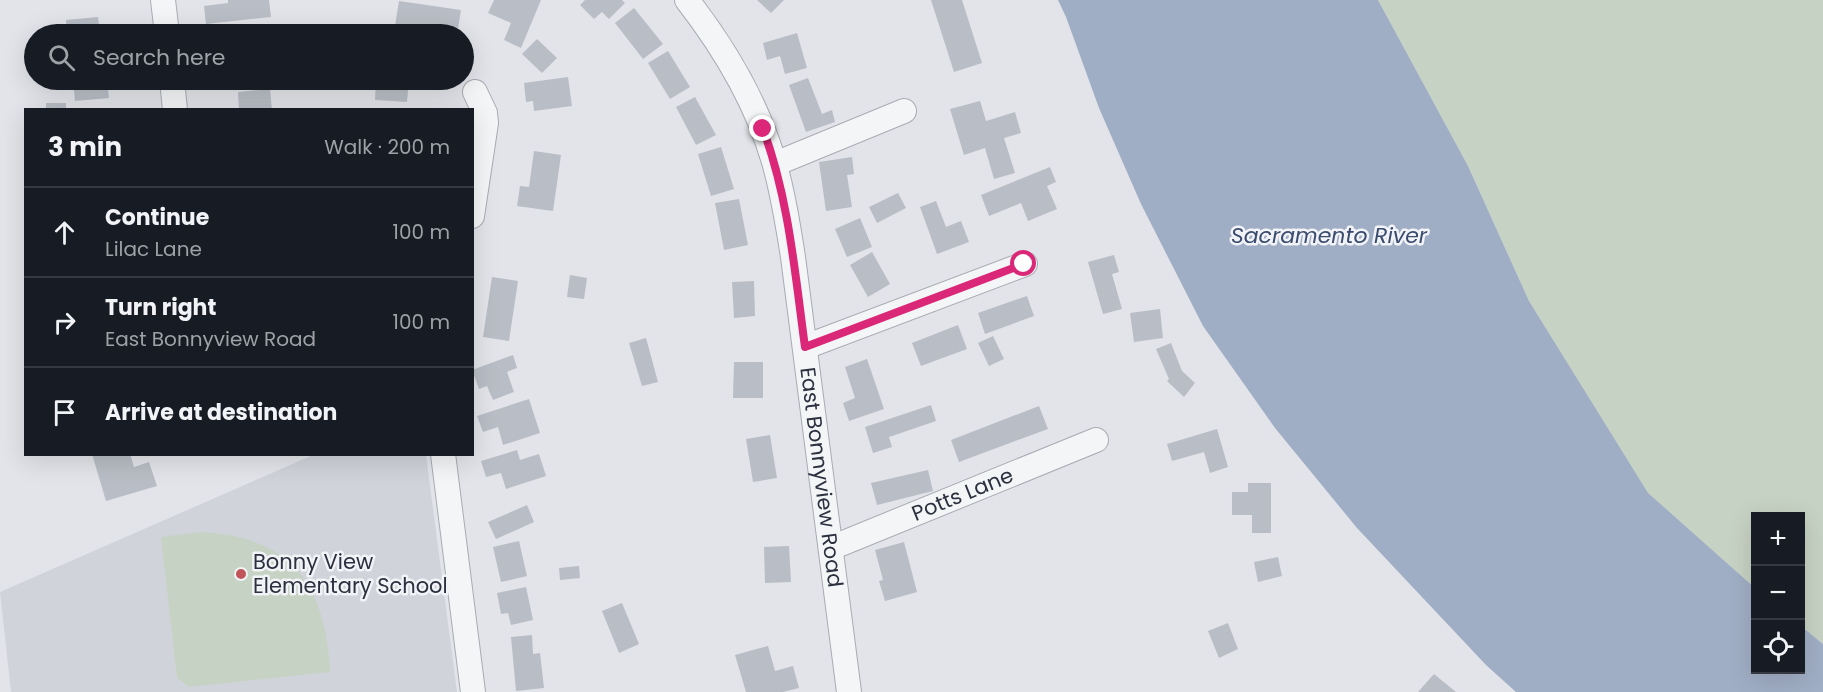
<!DOCTYPE html>
<meta charset="utf-8">
<style>
:root{--surface:#171b24;--page:#20242c;--text:#f1f3f6;--muted:#9ea1a6;--line:#363941}
body{margin:0;font-family:Poppins,sans-serif;background:var(--page);color:var(--text)}
.controls{position:absolute;right:18px;bottom:18px;display:grid;overflow:hidden;border-radius:0px;box-shadow:0 6px 24px #0002}
.controls button{width:54px;height:54px;display:grid;place-items:center;padding:0;border:0;border-bottom:2px solid var(--line);background:var(--surface);color:var(--text);font:30px sans-serif}
.stop{position:absolute;width:18px;height:18px;margin:-14px;border:4px solid #db2777;border-radius:50%;background:#fff}
.stop.end{background:#db2777;border-color:#fff;box-shadow:0 2px 6px #0008}
.list{margin:0;padding:0;list-style:none}
h2{display:flex;justify-content:space-between;align-items:center;height:78px;margin:0;padding:0 24px;font-size:26px}
h2 small{font-size:20px;font-weight:400;color:var(--muted)}
.list li{display:grid;grid-template-columns:39px 1fr auto;gap:18px;align-items:center;box-sizing:border-box;height:90px;padding:0 24px;border-top:2px solid var(--line)}
.list b{display:block;font-size:22px;white-space:nowrap}
.list p{margin:0;font-size:20px;white-space:nowrap;color:var(--muted)}
.list em{font-size:20px;font-style:normal;color:var(--muted)}
.icon{flex:none;width:33px;height:33px;fill:none;stroke:currentColor;stroke-width:2;stroke-linecap:round;stroke-linejoin:round}
.map{position:relative;flex:none;width:1823px;height:692px;overflow:hidden}
.search{position:absolute;background:var(--surface);box-shadow:0 6px 24px #0002;left:24px;top:24px;width:450px;height:66px;display:flex;align-items:center;gap:15px;box-sizing:border-box;padding:0 21px;border-radius:33px;color:var(--muted);font-size:22px}
.panel{position:absolute;background:var(--surface);box-shadow:0 6px 24px #0002;left:24px;top:108px;width:450px;height:348px;border-radius:0px}
.map>svg:first-child{display:block}
</style>
<div class="map">
<svg width="1823" height="692" viewBox="0 0 1823 692">
<rect width="100%" height="100%" fill="#e2e4e9"/>
<polygon fill="#d0d3da" points="313,455 426,455 457,692 11,692 0,592"/>
<g fill="#c6d2c4">
<polygon points="1378,0 1823,0 1823,644 1801,626 1800,516 1756,516 1755,588 1648,494 1529,301 1468,166"/>
<path d="M201,532C291,536 326,586 330,672L189,687L177,678L161,537Z"/>
</g>
<polygon fill="#a0aec5" points="1058,0 1378,0 1468,166 1529,301 1648,493 1755,588 1756,670 1800,670 1801,626 1823,644 1823,692 1516,692 1486,665 1357,528 1275,428 1203,326 1141,204 1099,108 1066,17"/>
<g fill="#b9bdc5">
<polygon points="228,0 269,0 271,17 206,24 204,6 228,3"/>
<polygon points="494,0 541,0 521,48 504,40 511,23 488,13"/>
<polygon points="585,0 622,0 625,3 609,19 602,12 594,19 580,5"/>
<polygon points="757,0 784,0 771,13"/>
<polygon points="931,0 962,0 982,63 954,72"/>
<polygon points="399,1 461,10 458,29 439,26 438,34 410,34 394,32"/>
<polygon points="634,8 663,44 643,59 615,23"/>
<polygon points="98,17 100,34 67,34 66,20"/>
<polygon points="262,26 263,34 205,34 205,33"/>
<polygon points="797,33 807,68 785,74 780,56 767,60 763,43"/>
<polygon points="537,39 557,58 542,73 522,54"/>
<polygon points="668,51 690,87 670,99 648,63"/>
<polygon points="568,77 572,106 534,111 533,101 526,102 524,83"/>
<polygon points="808,78 822,114 832,110 835,122 806,132 789,85"/>
<polygon points="73,80 107,80 109,98 75,101"/>
<polygon points="376,80 409,80 407,102 375,100"/>
<polygon points="270,89 272,110 239,110 238,92"/>
<polygon points="695,97 716,135 696,145 676,107"/>
<polygon points="980,101 986,121 1015,112 1021,133 1004,138 1015,173 994,179 985,148 964,155 950,109"/>
<rect x="46" y="103" width="20" height="7"/>
<polygon points="721,147 734,189 711,196 698,154"/>
<polygon points="534,151 561,155 553,211 517,206 520,186 529,187"/>
<polygon points="852,157 854,174 847,175 852,207 826,211 819,162"/>
<polygon points="1050,167 1056,182 1047,186 1057,209 1028,221 1021,203 989,216 981,195"/>
<polygon points="898,193 906,208 877,223 869,207"/>
<polygon points="739,199 748,245 724,250 715,203"/>
<polygon points="936,201 946,227 961,221 969,242 937,254 920,207"/>
<polygon points="860,218 872,247 847,257 835,229"/>
<polygon points="872,252 890,284 868,297 850,265"/>
<polygon points="1114,255 1119,272 1112,274 1122,309 1103,314 1088,262"/>
<polygon points="570,275 587,278 584,299 567,297"/>
<polygon points="492,277 518,281 509,341 483,337"/>
<polygon points="754,281 755,316 734,318 732,282"/>
<polygon points="1027,296 1034,316 985,334 978,313"/>
<polygon points="1160,309 1163,338 1134,342 1130,313"/>
<polygon points="958,325 967,349 921,366 912,343"/>
<polygon points="993,336 1004,359 989,366 978,343"/>
<polygon points="646,338 658,382 642,386 629,343"/>
<polygon points="1171,343 1182,371 1195,383 1184,397 1167,381 1169,379 1156,349"/>
<polygon points="513,355 517,368 507,372 514,392 493,400 487,386 479,389 472,370"/>
<polygon points="867,359 884,409 849,421 843,403 855,398 845,367"/>
<polygon points="734,362 763,362 763,398 733,398"/>
<polygon points="529,399 540,433 503,445 498,427 483,432 477,416"/>
<polygon points="931,405 936,421 889,437 892,447 873,453 865,427"/>
<polygon points="1039,406 1048,429 959,462 951,440"/>
<polygon points="1217,429 1228,467 1210,473 1204,452 1172,461 1167,444"/>
<polygon points="770,435 777,478 753,482 746,439"/>
<polygon points="517,450 520,460 539,454 546,476 506,489 501,473 486,477 481,461"/>
<polygon points="92,454 130,454 134,467 149,462 157,486 106,501"/>
<polygon points="928,470 933,491 877,505 871,483"/>
<polygon points="1248,483 1271,483 1271,533 1252,533 1252,515 1232,515 1232,492 1248,492"/>
<polygon points="527,505 534,522 496,539 488,522"/>
<polygon points="519,541 527,576 501,582 493,547"/>
<polygon points="904,542 917,592 885,601 879,581 883,580 875,550"/>
<polygon points="789,546 791,582 765,583 764,547"/>
<polygon points="1278,557 1282,576 1258,582 1254,562"/>
<polygon points="579,566 580,578 560,580 559,568"/>
<polygon points="526,587 533,620 511,625 508,613 501,614 497,593"/>
<polygon points="622,603 639,644 619,653 602,611"/>
<polygon points="1228,623 1238,649 1219,658 1208,631"/>
<polygon points="532,635 533,654 540,653 544,688 516,691 511,637"/>
<polygon points="768,646 775,671 793,666 799,688 783,692 746,692 735,655"/>
<polygon points="1434,674 1456,692 1418,692"/>
</g>
<g fill="none" stroke-linecap="round" stroke-linejoin="round">
<defs>
<g id="minor">
<polyline points="163,0 167,34"/>
<path id="s1" d="M687,0C725,49 757,103 774,162C783,193 788,225 793,257L849,692"/>
<polyline points="172,80 175,110"/>
<polyline points="775,164 904,111"/>
<polyline points="472,216 486,123 485,113 475,92"/>
<polyline points="805,347 1025,264"/>
<polyline points="443,454 473,692"/>
<path id="s2" d="M831,548L1096,440"/>
</g>
</defs>
<use href="#minor" stroke="#a8abb3" stroke-width="26"/>
<use href="#minor" stroke="#f4f5f7" stroke-width="24"/>
</g>
<g fill="none" stroke-linecap="round" stroke-linejoin="round">
<path stroke="#db2777" stroke-width="8" d="M763,129C789,199 795,274 805,347L1024,264"/>
</g>
<circle fill="#c15458" stroke="#f1f3f6" stroke-width="2" cx="241" cy="574" r="6"/>
<g text-anchor="middle" stroke-width="5" stroke-linejoin="round" paint-order="stroke">
<g font-size="21" fill="#2c313f" stroke="#f1f3f6">
<text dy="7" stroke="none"><textPath href="#s1" startOffset="504">East Bonnyview Road</textPath></text>
<text dy="7" stroke="none"><textPath href="#s2" startOffset="142">Potts Lane</textPath></text>
</g>
<g font-size="21" fill="#2c313f" stroke="#f1f3f6" text-anchor="start">
<text x="253" y="569">Bonny View<tspan x="253" dy="24">Elementary School</tspan></text>
</g>
<g font-size="22" font-style="italic" fill="#3a4c6f" stroke="#f1f3f6">
<text x="1329" y="243">Sacramento River</text>
</g>
</g>
</svg>
<div class="controls">
<button>+</button>
<button>−</button>
<button><svg class="icon" aria-label="locate" viewBox="0 0 24 24"><circle cx="12" cy="12" r="6"/><path d="M12 2v4M12 18v4M2 12h4M18 12h4"/></svg></button>
</div>
<div class="stop" style="left:1024px;top:264px"></div>
<div class="stop end" style="left:763px;top:129px"></div>
<div class="search"><svg class="icon" aria-label="search" viewBox="0 0 24 24"><circle cx="10" cy="10" r="6"/><path d="M15 15l6 6"/></svg>Search here</div>
<section class="panel">
<h2>3 min<small>Walk · 200 m</small></h2>
<ul class="list">
<li><svg class="icon" aria-label="ahead" viewBox="0 0 24 24"><path d="M12 20V5M6 11l6-6 6 6"/></svg><div><b>Continue</b><p>Lilac Lane</p></div><em>100 m</em></li>
<li><svg class="icon" aria-label="right" viewBox="0 0 24 24"><path d="M7 20v-9h11M14 6l5 5-5 5"/></svg><div><b>Turn right</b><p>East Bonnyview Road</p></div><em>100 m</em></li>
<li><svg class="icon" aria-label="arrive" viewBox="0 0 24 24"><path d="M6 21V4h12l-3 4 3 4H6"/></svg><div><b>Arrive at destination</b></div></li>
</ul>
</section>
</div>
